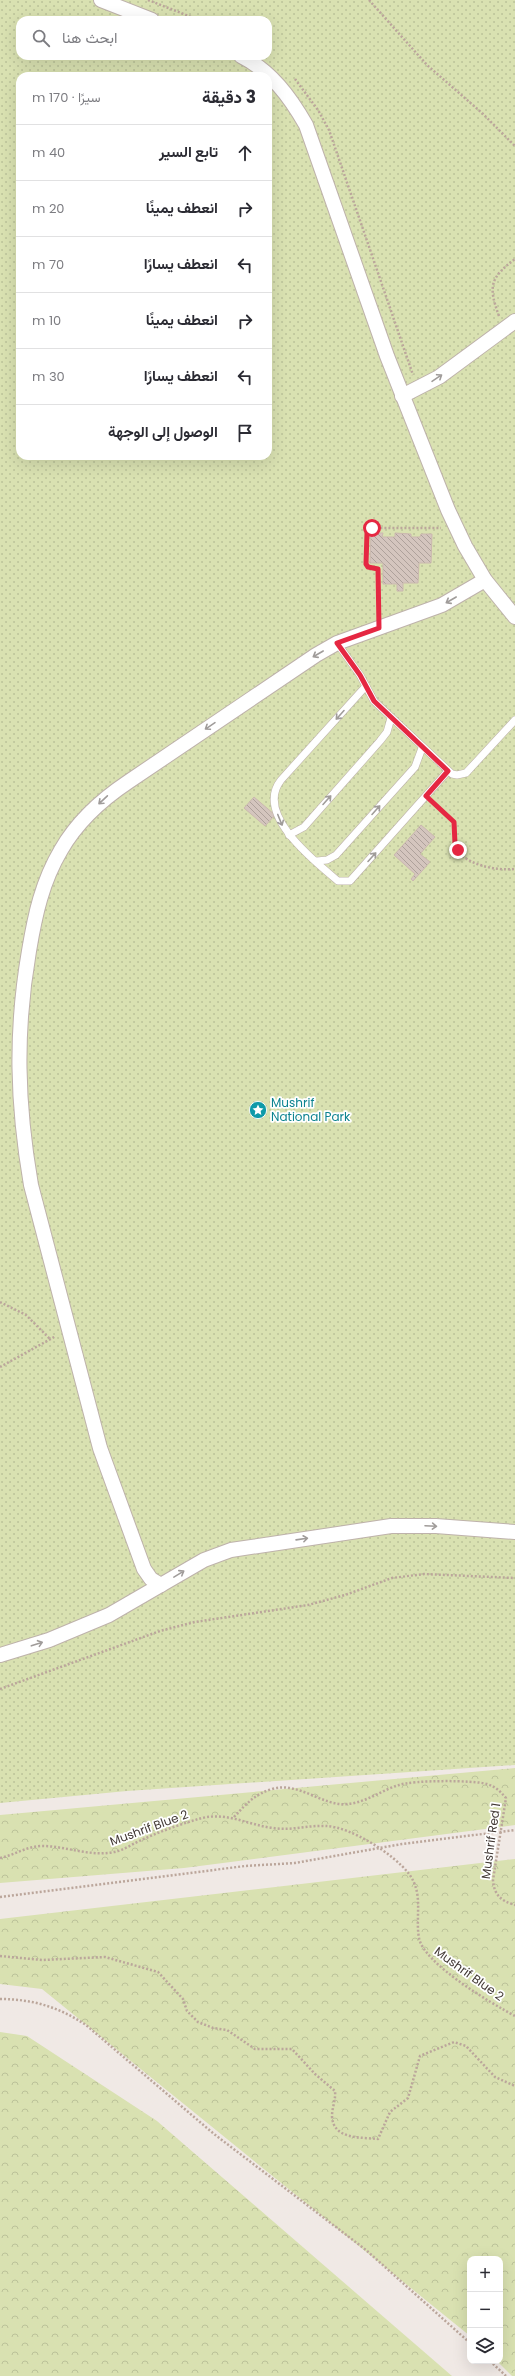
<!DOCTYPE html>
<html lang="ar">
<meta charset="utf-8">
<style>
:root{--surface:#fff;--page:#f7f7f7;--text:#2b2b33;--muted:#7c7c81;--line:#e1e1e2}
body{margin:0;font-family:Poppins,Vazirmatn,sans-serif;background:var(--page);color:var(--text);direction:rtl}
.controls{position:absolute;right:12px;bottom:12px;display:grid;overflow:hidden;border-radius:8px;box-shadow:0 4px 16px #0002}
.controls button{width:36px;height:36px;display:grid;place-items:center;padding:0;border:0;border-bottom:1px solid var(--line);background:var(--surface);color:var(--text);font:20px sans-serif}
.stop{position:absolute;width:12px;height:12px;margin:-9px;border:3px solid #e52742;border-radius:50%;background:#fff}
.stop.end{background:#e52742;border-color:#fff;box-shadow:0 1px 4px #0008}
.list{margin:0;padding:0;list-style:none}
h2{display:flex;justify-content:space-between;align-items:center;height:52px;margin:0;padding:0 16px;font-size:17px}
h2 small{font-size:13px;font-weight:400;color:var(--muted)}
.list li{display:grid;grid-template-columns:26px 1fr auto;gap:12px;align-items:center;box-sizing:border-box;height:56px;padding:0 16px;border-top:1px solid var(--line)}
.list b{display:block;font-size:15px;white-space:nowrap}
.list em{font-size:13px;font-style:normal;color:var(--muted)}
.icon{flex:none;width:22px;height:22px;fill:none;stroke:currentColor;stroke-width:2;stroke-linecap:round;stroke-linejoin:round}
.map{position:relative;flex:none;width:515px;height:2376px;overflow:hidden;direction:ltr}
.search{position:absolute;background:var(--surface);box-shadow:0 4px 16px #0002;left:16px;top:16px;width:256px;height:44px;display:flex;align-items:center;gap:10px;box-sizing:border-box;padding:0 14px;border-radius:12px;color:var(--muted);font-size:15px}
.panel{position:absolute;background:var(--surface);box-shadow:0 4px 16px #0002;left:16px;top:72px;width:256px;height:388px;border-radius:12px;direction:rtl}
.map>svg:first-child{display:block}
</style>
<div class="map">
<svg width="515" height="2376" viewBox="0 0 515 2376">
<defs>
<pattern id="forest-crowns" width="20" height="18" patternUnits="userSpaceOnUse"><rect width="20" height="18" fill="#d9e1b1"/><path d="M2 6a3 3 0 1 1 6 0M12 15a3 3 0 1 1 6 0" fill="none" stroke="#bbc299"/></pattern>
<pattern id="park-dots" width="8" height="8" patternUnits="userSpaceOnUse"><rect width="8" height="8" fill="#d9e1b1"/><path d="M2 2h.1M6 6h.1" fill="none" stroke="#bbc299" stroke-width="1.8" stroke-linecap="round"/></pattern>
<pattern id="building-back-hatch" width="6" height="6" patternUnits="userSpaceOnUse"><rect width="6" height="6" fill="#d4c5be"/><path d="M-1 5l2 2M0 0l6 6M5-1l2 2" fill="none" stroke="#aea19b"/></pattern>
</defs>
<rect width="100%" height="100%" fill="#f0e9e5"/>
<g fill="url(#forest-crowns)">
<polygon points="515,1768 515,1825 184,1868 0,1883 0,1815"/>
<polygon points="515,1859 515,2376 512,2376 497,2361 500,2361 500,2259 470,2259 470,2336 42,1989 0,1984 0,1919"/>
<polygon points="0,2032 27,2036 157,2121 452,2376 0,2376"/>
</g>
<path fill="url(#park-dots)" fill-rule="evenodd" d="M0,0H515V1765L127,1791L0,1803ZM20,20H268V56H20ZM20,76H268V456H20Z"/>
<g fill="url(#building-back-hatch)" stroke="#cbb8af">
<polygon points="371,533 383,533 382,537 395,537 395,533 411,534 411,537 420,537 421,534 432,534 431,563 419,563 418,583 403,583 403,591 397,591 397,584 383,584 383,563 370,563"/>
<polygon points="254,797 275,815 265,826 244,808"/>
<polygon points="421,825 435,837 420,854 430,862 413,881 411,879 415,874 394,855"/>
</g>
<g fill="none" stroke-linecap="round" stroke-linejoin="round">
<defs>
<g id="lane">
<polyline points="337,643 360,675 374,701 452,774 457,775 466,773 515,720"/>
<path d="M366,686L281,780C254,814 314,861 338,881H350L448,771"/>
<polyline points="289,835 304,827 380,741 387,732 391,718"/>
<polyline points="317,861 327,860 336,855 415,767 422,748"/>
</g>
<g id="street">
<polyline points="101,0 152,20"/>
<path d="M241,56C271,71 290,97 306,125L387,356L448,510L465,546L485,580L515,617"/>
<polyline points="402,396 439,377 515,321"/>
<path d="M161,1585L151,1579L144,1569L100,1448L31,1185C17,1104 15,1032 29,951C35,915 42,882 61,850C77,822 101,800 128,782L316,655L337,643L442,605L485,580"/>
<polyline points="0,1655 49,1640 109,1615 204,1560 231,1550 391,1526 436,1526 515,1532"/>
</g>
</defs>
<use href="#lane" stroke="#beb2ab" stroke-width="8"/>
<use href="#street" stroke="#beb2ab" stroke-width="16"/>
<g stroke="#bba69b" stroke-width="2.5" stroke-dasharray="2 2" stroke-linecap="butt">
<polyline points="148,0 199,20"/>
<polyline points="369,0 427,65 482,113 515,146"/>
<polyline points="295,79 318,110 329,130 413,375"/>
<path d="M499,316C488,286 490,278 515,259"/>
<polyline points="379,613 378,569 368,567 366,564 368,531 374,528 441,528"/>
<path d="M434,803L454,822C457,830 453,837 455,844C460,865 498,871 515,869"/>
<polyline points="0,1302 26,1315 50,1339"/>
<polyline points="0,1367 56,1336"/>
<polyline points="0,1689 160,1631 195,1622 308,1605 345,1595 392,1578 424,1574 515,1578"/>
<path d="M234,1817C246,1804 255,1794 272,1789C299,1781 323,1807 348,1804C367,1802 382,1790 399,1785C413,1780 474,1780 487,1784C496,1787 500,1791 506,1798L493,1880C494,1895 501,1901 515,1905"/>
<path d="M0,1858C15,1855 27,1846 42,1846C66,1846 90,1857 114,1852C125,1850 135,1842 146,1838C164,1830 184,1823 202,1818C228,1812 248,1825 273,1828C291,1831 308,1825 326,1826C351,1827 394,1854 409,1874C424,1894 415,1916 419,1938C424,1964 491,2003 515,2016"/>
<polyline points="0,1897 245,1866 295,1863 402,1844 515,1830"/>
<path d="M0,1956L42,1960L105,1957L158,1972L183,1999L187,2011L198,2022L213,2028L227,2030L255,2049H292L315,2074L335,2091C336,2099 332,2108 332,2116C333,2140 361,2137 378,2139L390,2112L408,2098L420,2056L454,2042L466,2046L495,2077L515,2086"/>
<path d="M0,1999C32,1999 59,2007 86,2025L214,2134L366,2250L470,2343"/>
<polyline points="490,2361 506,2376"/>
</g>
<use href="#lane" stroke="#fff" stroke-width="7"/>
<use href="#street" stroke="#fff" stroke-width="14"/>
</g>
<defs><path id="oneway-shaft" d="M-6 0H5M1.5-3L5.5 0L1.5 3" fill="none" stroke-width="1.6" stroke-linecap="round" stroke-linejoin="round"/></defs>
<g stroke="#a09c9a">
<use href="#oneway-shaft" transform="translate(437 378) rotate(-34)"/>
<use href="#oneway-shaft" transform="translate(451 600) rotate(150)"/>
<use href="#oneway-shaft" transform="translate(318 654) rotate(150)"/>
<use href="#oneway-shaft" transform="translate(340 715) rotate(132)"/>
<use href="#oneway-shaft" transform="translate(210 726) rotate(146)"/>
<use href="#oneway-shaft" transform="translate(103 800) rotate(137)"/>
<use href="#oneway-shaft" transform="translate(327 800) rotate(-48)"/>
<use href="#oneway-shaft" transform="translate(376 810) rotate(-48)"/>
<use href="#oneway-shaft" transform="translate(280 820) rotate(68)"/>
<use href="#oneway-shaft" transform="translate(372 857) rotate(-48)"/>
<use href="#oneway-shaft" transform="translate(431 1526) rotate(3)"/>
<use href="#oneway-shaft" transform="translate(302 1539) rotate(-8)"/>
<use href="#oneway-shaft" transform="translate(179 1574) rotate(-31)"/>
<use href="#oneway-shaft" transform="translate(37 1644) rotate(-18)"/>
</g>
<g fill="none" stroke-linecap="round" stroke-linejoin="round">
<polyline stroke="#e52742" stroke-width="5" points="372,528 367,533 366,564 368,567 378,569 379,628 337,643 360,675 374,701 448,771 426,796 454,822 455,844 458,850"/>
</g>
<defs>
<symbol id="sight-disc" viewBox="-11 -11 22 22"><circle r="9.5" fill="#0f9aa8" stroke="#fff"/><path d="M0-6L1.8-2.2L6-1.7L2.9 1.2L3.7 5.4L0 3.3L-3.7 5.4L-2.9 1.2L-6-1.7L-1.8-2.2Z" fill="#fff"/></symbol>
</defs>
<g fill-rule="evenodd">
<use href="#sight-disc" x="248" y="1100" width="20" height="20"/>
</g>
<g text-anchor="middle" stroke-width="3.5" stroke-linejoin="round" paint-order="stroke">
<g font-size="12" fill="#0d838f" stroke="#fff" text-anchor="start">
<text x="271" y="1107">Mushrif<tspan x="271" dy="14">National Park</tspan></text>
</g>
<g font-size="12" fill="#423935" stroke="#fff">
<text transform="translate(149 1828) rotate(-20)" y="4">Mushrif Blue 2</text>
<text transform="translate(491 1841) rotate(-82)" y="4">Mushrif Red 1</text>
<text transform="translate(469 1974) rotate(36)" y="4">Mushrif Blue 2</text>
</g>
</g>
</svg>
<div class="controls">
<button>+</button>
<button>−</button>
<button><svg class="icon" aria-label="layers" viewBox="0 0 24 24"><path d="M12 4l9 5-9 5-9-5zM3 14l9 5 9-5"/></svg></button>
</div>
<div class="stop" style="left:372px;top:528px"></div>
<div class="stop end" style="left:458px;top:850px"></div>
<div class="search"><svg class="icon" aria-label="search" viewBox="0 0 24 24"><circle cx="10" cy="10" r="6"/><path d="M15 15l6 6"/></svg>ابحث هنا</div>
<section class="panel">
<h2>3 دقيقة<small>سيرًا · 170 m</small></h2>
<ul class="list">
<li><svg class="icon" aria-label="ahead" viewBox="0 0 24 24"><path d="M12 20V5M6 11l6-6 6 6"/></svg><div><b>تابع السير</b></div><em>40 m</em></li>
<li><svg class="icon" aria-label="right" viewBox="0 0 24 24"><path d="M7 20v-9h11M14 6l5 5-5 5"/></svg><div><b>انعطف يمينًا</b></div><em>20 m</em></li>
<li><svg class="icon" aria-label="left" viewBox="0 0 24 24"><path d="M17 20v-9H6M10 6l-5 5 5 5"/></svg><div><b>انعطف يسارًا</b></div><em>70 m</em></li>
<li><svg class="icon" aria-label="right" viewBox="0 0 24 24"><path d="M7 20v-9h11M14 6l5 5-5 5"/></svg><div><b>انعطف يمينًا</b></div><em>10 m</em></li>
<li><svg class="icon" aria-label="left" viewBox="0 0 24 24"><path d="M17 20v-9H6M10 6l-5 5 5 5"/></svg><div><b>انعطف يسارًا</b></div><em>30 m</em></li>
<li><svg class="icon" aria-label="arrive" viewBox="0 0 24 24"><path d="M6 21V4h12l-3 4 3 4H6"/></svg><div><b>الوصول إلى الوجهة</b></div></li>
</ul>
</section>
</div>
